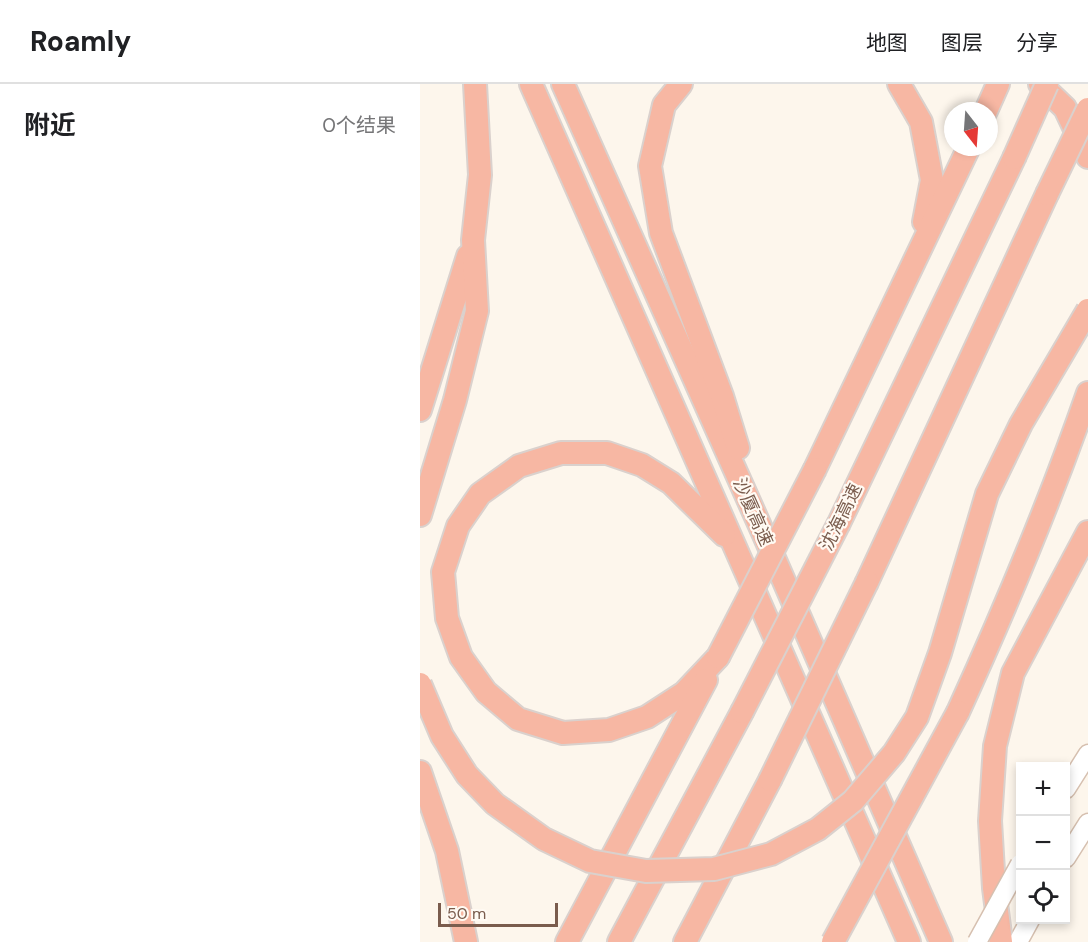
<!DOCTYPE html>
<html lang="zh">
<meta charset="utf-8">
<style>
:root{--surface:#fff;--page:#f2f2f2;--text:#202124;--muted:#757577;--line:#e0e0e0}
body{margin:0;font-family:"DM Sans","Noto Sans SC",sans-serif;background:var(--page);color:var(--text)}
.controls{position:absolute;right:18px;bottom:18px;display:grid;overflow:hidden;border-radius:0px;box-shadow:0 3px 9px #0003}
.controls button{width:54px;height:54px;display:grid;place-items:center;padding:0;border:0;border-bottom:2px solid var(--line);background:var(--surface);color:var(--text);font:30px sans-serif}
.compass{position:absolute;left:524px;top:18px;width:54px;height:54px;border-radius:50%;background:var(--surface);box-shadow:0 3px 9px #0003;rotate:163deg}
.scale{position:absolute;left:18px;bottom:15px;width:120px;box-sizing:border-box;padding-left:6px;border:3px solid #7a5c4d;border-top:0;font-size:16px;line-height:21px;white-space:nowrap;color:#7a5c4d;-webkit-text-stroke:4px #fffaf3;paint-order:stroke}
.list{margin:0;padding:0;list-style:none}
h2{display:flex;justify-content:space-between;align-items:center;height:78px;margin:0;padding:0 24px;font-size:26px}
h2 small{font-size:20px;font-weight:400;color:var(--muted)}
.icon{flex:none;width:33px;height:33px;fill:none;stroke:currentColor;stroke-width:2;stroke-linecap:round;stroke-linejoin:round}
.map{position:relative;flex:none;width:668px;height:858px;overflow:hidden}
header{display:flex;align-items:center;gap:36px;box-sizing:border-box;height:84px;padding:0 30px;background:var(--surface);border-bottom:2px solid var(--line)}
header strong{font-size:28px}
nav{display:flex;gap:33px;margin-inline-start:auto;font-size:21px}
main{display:flex}
aside{flex:1;background:var(--surface)}
.map>svg:first-child{display:block}
</style>
<header>
<strong>Roamly</strong>
<nav><a>地图</a><a>图层</a><a>分享</a></nav>
</header>
<main>
<aside>
<h2>附近<small>0个结果</small></h2>
<ul class="list">
</ul>
</aside>
<div class="map">
<svg width="668" height="858" viewBox="0 0 668 858">
<rect width="100%" height="100%" fill="#fdf6ec"/>
<g fill="none" stroke-linecap="round" stroke-linejoin="round">
<defs>
<g id="secondary">
<polyline points="646,705 668,670"/>
<polyline points="646,774 668,739"/>
<polyline points="598,858 610,836"/>
</g>
<g id="motorway">
<polyline points="111,0 489,858"/>
<polyline points="143,0 344,451 521,858"/>
<polyline points="261,0 244,21 230,82 241,149 302,312 318,364"/>
<polyline points="479,0 501,38 512,96 504,138"/>
<polyline points="620,0 645,24 668,73"/>
<polyline points="566,27 578,0"/>
<polyline points="0,326 48,172"/>
<polyline points="395,385 549,63"/>
<polyline points="0,431 35,316 57,227 53,156 60,91 55,0"/>
<polyline points="419,439 594,74"/>
<polyline points="447,498 627,110"/>
<polyline points="298,573 264,609 227,633 189,646 143,649 98,635 66,608 41,573 27,534 23,488 38,442 60,410 99,382 141,369 187,369 222,381 251,399 304,451"/>
<path d="M538,628C586,523 630,418 668,309"/>
<polyline points="0,688 27,767 46,858"/>
<polyline points="147,858 286,596"/>
<polyline points="199,858 322,628"/>
<polyline points="265,858 350,696"/>
<polyline points="581,858 574,804 570,737 575,662 593,589 668,448"/>
</g>
</defs>
<use href="#secondary" stroke="#d6c0b0" stroke-width="21"/>
<use href="#motorway" stroke="#dad1cd" stroke-width="26"/>
<use href="#secondary" stroke="#fff" stroke-width="18"/>
<use href="#motorway" stroke="#f7b7a3" stroke-width="22"/>
<defs>
<polyline id="secondary-bridge" points="557,858 600,780"/>
<g id="motorway-bridge">
<polyline points="594,74 627,0"/>
<polyline points="627,110 668,25"/>
<polyline points="298,573 395,385"/>
<polyline points="0,600 22,652 47,691 75,720 124,755 170,777 226,787 294,785 351,770 398,745 433,717 474,669 497,633 520,569 567,410 601,340 668,226"/>
<polyline points="322,628 419,439"/>
<polyline points="350,696 447,498"/>
<polyline points="413,858 538,628"/>
</g>
</defs>
<use href="#secondary-bridge" stroke="#d6c0b0" stroke-width="21" stroke-linecap="butt"/>
<use href="#motorway-bridge" stroke="#dad1cd" stroke-width="26" stroke-linecap="butt"/>
<use href="#secondary-bridge" stroke="#fff" stroke-width="18"/>
<use href="#motorway-bridge" stroke="#f7b7a3" stroke-width="22"/>
</g>
<g text-anchor="middle" stroke-width="4.5" stroke-linejoin="round" paint-order="stroke">
<g font-size="18" fill="#7a5c4d" stroke="#fffaf3">
<text transform="translate(333 428) rotate(66)" y="6">沙厦高速</text>
<text transform="translate(421 433) rotate(-64)" y="6">沈海高速</text>
</g>
</g>
</svg>
<div class="controls">
<button>+</button>
<button>−</button>
<button><svg class="icon" aria-label="locate" viewBox="0 0 24 24"><circle cx="12" cy="12" r="6"/><path d="M12 2v4M12 18v4M2 12h4M18 12h4"/></svg></button>
</div>
<svg class="compass" viewBox="-18 -18 36 36"><path d="M0-13l5 13h-10z" fill="#e53935"/><path d="M0 13l5-13h-10z" fill="#757577"/></svg>
<div class="scale">50 m</div>
</div>
</main>
